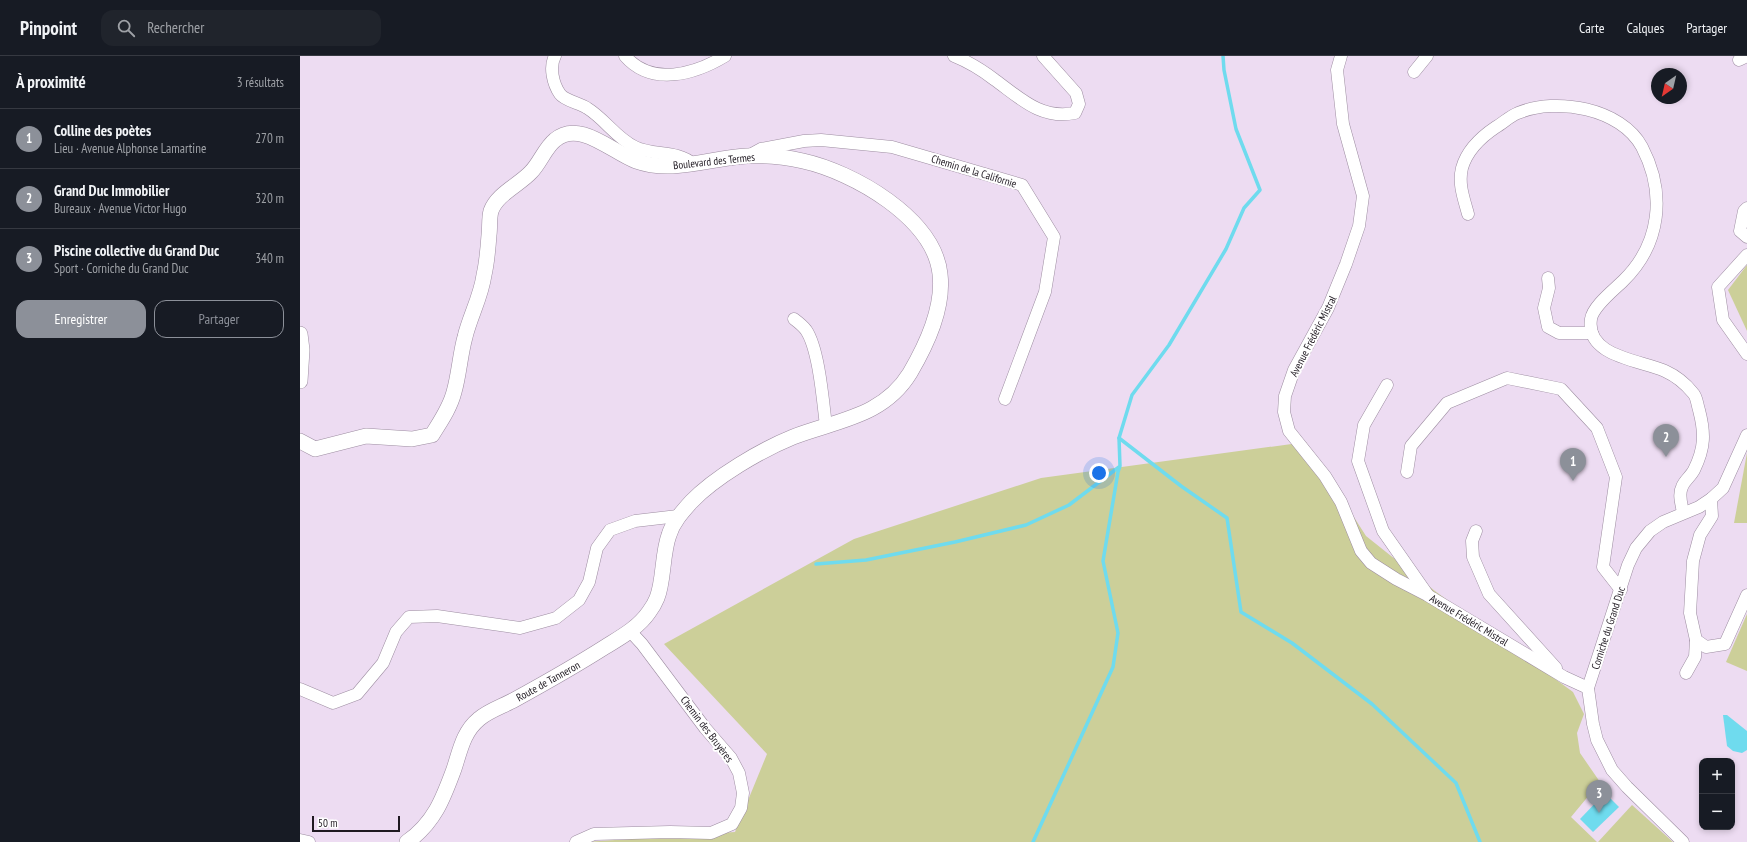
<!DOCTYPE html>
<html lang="fr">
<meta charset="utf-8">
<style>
:root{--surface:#171b24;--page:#20242c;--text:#f1f3f6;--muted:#9ea1a6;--line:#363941;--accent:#8c9099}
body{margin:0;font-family:"PT Sans Narrow",sans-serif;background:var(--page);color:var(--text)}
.controls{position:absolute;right:12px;bottom:12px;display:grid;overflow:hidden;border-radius:8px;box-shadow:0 2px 6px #0003}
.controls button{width:36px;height:36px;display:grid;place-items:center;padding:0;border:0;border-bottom:1px solid var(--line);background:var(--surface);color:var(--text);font:20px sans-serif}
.compass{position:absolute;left:1351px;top:12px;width:36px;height:36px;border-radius:50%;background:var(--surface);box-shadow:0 2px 6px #0003;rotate:214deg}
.scale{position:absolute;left:12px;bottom:10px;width:88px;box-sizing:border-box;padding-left:4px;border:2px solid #1f1921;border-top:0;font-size:11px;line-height:14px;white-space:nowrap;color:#1f1921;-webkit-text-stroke:3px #fff;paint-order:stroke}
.you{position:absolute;left:799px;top:417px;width:14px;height:14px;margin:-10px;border:3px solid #fff;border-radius:50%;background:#1a73e8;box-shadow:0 0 0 6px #1a73e833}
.badge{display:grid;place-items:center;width:26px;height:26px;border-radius:50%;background:var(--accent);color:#fff;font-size:13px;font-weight:700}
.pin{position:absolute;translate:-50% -33px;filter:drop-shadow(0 1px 2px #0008)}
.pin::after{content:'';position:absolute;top:21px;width:14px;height:12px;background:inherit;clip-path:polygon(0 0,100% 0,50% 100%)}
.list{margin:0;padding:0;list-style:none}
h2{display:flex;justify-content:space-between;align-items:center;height:52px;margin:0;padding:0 16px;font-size:17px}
h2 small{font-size:13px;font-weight:400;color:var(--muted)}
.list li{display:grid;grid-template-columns:26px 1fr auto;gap:12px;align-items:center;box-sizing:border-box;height:60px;padding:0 16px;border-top:1px solid var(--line)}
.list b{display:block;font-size:15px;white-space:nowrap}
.list p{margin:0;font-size:13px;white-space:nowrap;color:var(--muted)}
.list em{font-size:13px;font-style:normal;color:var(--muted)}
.actions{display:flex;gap:8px;padding:12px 16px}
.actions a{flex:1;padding:9px 0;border:1px solid var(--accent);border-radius:12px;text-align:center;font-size:14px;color:var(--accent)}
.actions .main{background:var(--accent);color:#fff}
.icon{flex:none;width:22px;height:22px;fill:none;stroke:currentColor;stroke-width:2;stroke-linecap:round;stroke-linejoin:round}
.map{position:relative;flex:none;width:1447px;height:786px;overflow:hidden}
header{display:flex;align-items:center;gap:24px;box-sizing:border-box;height:56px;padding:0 20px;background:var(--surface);border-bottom:1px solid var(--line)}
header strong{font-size:19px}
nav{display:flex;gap:22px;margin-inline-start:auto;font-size:14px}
.search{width:280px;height:36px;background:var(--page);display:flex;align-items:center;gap:10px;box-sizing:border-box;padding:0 14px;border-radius:12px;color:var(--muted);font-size:15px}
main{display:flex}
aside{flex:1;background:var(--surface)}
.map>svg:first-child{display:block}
</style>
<header>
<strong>Pinpoint</strong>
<div class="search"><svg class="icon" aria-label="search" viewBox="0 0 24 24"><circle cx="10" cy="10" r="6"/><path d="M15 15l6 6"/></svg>Rechercher</div>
<nav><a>Carte</a><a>Calques</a><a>Partager</a></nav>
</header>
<main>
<aside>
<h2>À proximité<small>3 résultats</small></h2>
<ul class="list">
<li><span class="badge">1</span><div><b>Colline des poètes</b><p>Lieu · Avenue Alphonse Lamartine</p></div><em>270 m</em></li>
<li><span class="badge">2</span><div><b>Grand Duc Immobilier</b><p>Bureaux · Avenue Victor Hugo</p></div><em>320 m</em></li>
<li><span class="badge">3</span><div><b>Piscine collective du Grand Duc</b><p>Sport · Corniche du Grand Duc</p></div><em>340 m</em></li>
</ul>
<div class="actions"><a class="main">Enregistrer</a><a>Partager</a></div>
</aside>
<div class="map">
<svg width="1447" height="786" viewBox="0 0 1447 786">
<rect width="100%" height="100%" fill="#eddcf2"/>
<g fill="#cccf99">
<polygon points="1447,209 1447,275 1428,234"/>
<polygon points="1006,386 1066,480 1135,535 1273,636 1284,658 1277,677 1280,697 1300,726 1271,761 1297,786 285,786 435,776 467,698 364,588 554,483 741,422"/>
<polygon points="1447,397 1447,467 1434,467"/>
<polygon points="1447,558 1447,615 1426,606"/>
<polygon points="1332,749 1373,786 1298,786"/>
</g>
<g fill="#6fdbee">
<polygon points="1423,659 1427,659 1447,675 1447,694 1442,697 1433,695 1427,690"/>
<polygon points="1305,737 1319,751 1293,776 1280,763"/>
</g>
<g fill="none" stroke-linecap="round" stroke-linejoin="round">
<g stroke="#6fdbee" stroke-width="3.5">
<polyline points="819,382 881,430 927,462 941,556 992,587 1072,648 1156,727 1180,786"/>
<polyline points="516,508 566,504 655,486 726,469 769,449 819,411"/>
<polyline points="733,786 813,611 818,577 803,505 818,416 820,410 819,382 832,339 869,289 926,193 944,152 960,134 936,73 924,14 923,0"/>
</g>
<defs>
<g id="minor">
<path d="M255,0C249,11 253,28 260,38C265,45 280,47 287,52C305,63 316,82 335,91C353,100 377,94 393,108"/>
<path d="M325,0C352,31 395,18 425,0"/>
<path d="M654,0C669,6 682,14 695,24C720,42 741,64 775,57L779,48L776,37L743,0"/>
<polyline points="1041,0 1037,14 1043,68 1063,140 1059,170 1046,208 1028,252 994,314 985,340 984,356 989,375 1025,420 1041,446 1061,495 1071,507 1096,523 1127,539 1264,621 1288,632"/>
<polyline points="1439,4 1447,0"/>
<polyline points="1114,16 1127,0"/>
<polyline points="450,99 461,93 504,85 521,84 592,91 722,129 754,181 745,236 705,343"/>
<polyline points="1447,152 1444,155 1440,175 1447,181"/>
<path d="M1168,158C1164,143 1158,128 1162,112C1167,94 1181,81 1196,71C1203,67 1210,60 1218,57C1256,41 1321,52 1342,91C1366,137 1361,188 1323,225C1314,234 1293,250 1291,263C1285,301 1341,304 1365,315C1376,320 1385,327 1393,337C1397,341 1397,348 1399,354C1405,377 1405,392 1394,414C1391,420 1384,425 1382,431C1378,439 1382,449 1383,457"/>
<polyline points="1447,199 1418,231 1423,264 1447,298"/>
<polyline points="1248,222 1249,232 1244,252 1248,271 1259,277 1292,277"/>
<path d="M494,263C498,266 503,270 506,274C519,293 523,346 526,370"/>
<polyline points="1087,329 1064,369 1058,405 1083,475 1127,538"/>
<polyline points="1107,416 1111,390 1147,347 1207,322 1261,333 1297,372 1316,421 1303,511 1321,534"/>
<polyline points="1411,443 1412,460 1400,479 1393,505 1390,557 1396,584 1406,591 1425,588 1447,539"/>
<polyline points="1176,475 1172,485 1173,501 1189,538 1256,612"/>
<polyline points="1386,617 1395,601 1396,584"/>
<polyline points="0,633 33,647 57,638 83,607 96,576 109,561 137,560 220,572 256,562 279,544 289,526 297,492 310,474 335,465 378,460"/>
<polyline points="0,784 9,786"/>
<polyline points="276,786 294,778 370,776 411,777 432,768 441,752 443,737 439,717 431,702 405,672 342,588 330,575"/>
<polyline points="1383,786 1327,731 1312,714 1297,684 1293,668 1288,632 1328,509 1336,492 1350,475 1363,466 1399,451 1411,443 1423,432 1447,379"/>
</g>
<g id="tertiary">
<polyline points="0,278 2,294 0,325"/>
<path d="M0,385L15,393L66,380L112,383L132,379C140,366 150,352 154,336C159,319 160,299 165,281C170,260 181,241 184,219C187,206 188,193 189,179C190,172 189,162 191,155C197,138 219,129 231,116C240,107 245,92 255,84C279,63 312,96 336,105C372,118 410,102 447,100C465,99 486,101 503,105C553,116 634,162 640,218C644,252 627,288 610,317C583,361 537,364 493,381C461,394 415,421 391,446C382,456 373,466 369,479C362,498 364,525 357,542C355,547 352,552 349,556C338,572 321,581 305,591C275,610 245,627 214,644C203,650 188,655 179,663C163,676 160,695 154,713C143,743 134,767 107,786"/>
</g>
</defs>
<use href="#minor" stroke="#9d8da1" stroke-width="13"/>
<use href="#tertiary" stroke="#9d8da1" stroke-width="16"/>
<use href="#minor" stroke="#fff" stroke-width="12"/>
<use href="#tertiary" stroke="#fff" stroke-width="15"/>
</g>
<g text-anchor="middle" stroke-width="4" stroke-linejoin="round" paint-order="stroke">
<g font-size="11" fill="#1f1921" stroke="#fff">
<text transform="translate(414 105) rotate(-6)" y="4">Boulevard des Termes</text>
<text transform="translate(674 115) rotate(17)" y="4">Chemin de la Californie</text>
<text transform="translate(1013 280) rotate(-63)" y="4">Avenue Frédéric Mistral</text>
<text transform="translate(1169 564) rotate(31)" y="4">Avenue Frédéric Mistral</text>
<text transform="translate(1308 572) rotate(-72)" y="4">Corniche du Grand Duc</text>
<text transform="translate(248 625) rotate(-29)" y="4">Route de Tanneron</text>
<text transform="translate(407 673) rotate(53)" y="4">Chemin des Bruyères</text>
</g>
</g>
</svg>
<div class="controls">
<button>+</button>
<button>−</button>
</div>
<svg class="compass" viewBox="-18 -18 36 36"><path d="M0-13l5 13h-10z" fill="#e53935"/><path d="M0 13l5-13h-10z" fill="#9ea1a6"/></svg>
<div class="scale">50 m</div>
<div class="you"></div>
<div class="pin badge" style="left:1273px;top:425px">1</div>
<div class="pin badge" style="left:1366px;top:401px">2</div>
<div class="pin badge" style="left:1299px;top:757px">3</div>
</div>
</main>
